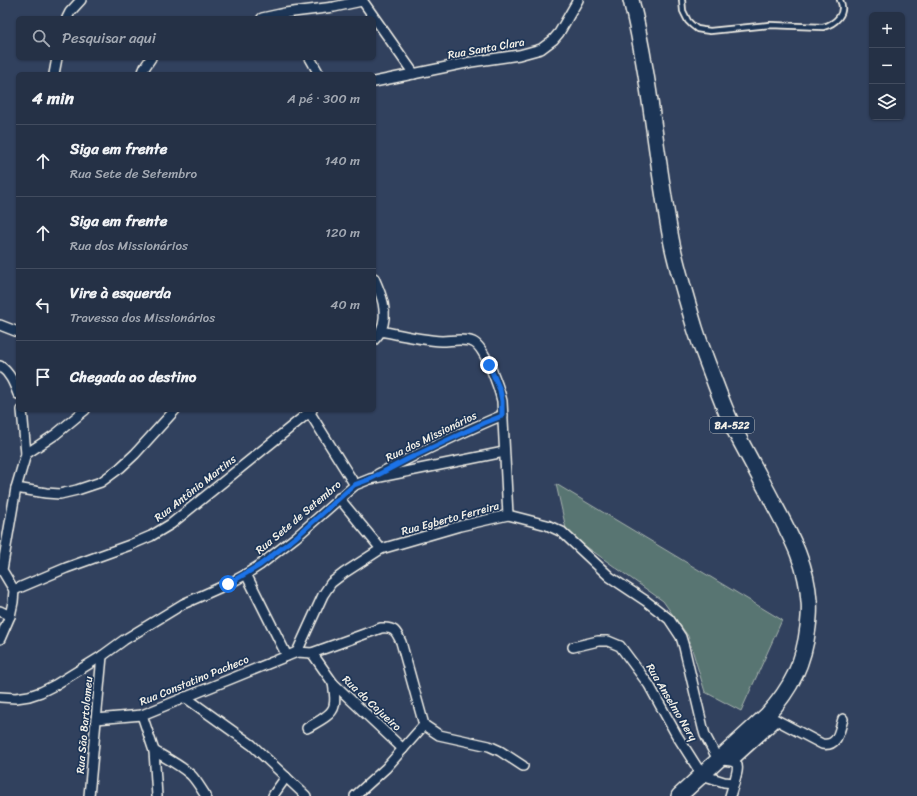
<!DOCTYPE html>
<html lang="pt">
<meta charset="utf-8">
<style>
:root{--surface:#253146;--page:#2d394d;--text:#f1f3f6;--muted:#a3a9b3;--line:#424c5f}
body{margin:0;font-family:Sriracha,sans-serif;background:var(--page);color:var(--text)}
.controls{position:absolute;right:12px;top:12px;display:grid;overflow:hidden;border-radius:6px;box-shadow:0 1px 3px #0004}
.controls button{width:36px;height:36px;display:grid;place-items:center;padding:0;border:0;border-bottom:1px solid var(--line);background:var(--surface);color:var(--text);font:20px sans-serif}
.stop{position:absolute;width:12px;height:12px;margin:-9px;border:3px solid #1a73e8;border-radius:50%;background:#fff}
.stop.end{background:#1a73e8;border-color:#fff;box-shadow:0 1px 4px #0008}
.list{margin:0;padding:0;list-style:none}
h2{display:flex;justify-content:space-between;align-items:center;height:52px;margin:0;padding:0 16px;font-size:17px}
h2 small{font-size:13px;font-weight:400;color:var(--muted)}
.list li{display:grid;grid-template-columns:26px 1fr auto;gap:12px;align-items:center;box-sizing:border-box;height:72px;padding:0 16px;border-top:1px solid var(--line)}
.list b{display:block;font-size:15px;white-space:nowrap}
.list p{margin:0;font-size:13px;white-space:nowrap;color:var(--muted)}
.list em{font-size:13px;font-style:normal;color:var(--muted)}
.icon{flex:none;width:22px;height:22px;fill:none;stroke:currentColor;stroke-width:2;stroke-linecap:round;stroke-linejoin:round}
.map{position:relative;flex:none;width:917px;height:796px;overflow:hidden}
.search{position:absolute;background:var(--surface);box-shadow:0 1px 3px #0004;left:16px;top:16px;width:360px;height:44px;display:flex;align-items:center;gap:10px;box-sizing:border-box;padding:0 14px;border-radius:6px;color:var(--muted);font-size:15px}
.panel{position:absolute;background:var(--surface);box-shadow:0 1px 3px #0004;left:16px;top:72px;width:360px;height:340px;border-radius:6px}
.map>svg:first-child{display:block}
</style>
<div class="map">
<svg width="917" height="796" viewBox="0 0 917 796">
<rect width="100%" height="100%" fill="#31415e"/>
<filter id="ink" filterUnits="userSpaceOnUse"><feTurbulence type="fractalNoise" baseFrequency=".025" numOctaves="2"/><feDisplacementMap in="SourceGraphic" scale="8" xChannelSelector="R" yChannelSelector="G"/><feConvolveMatrix kernelMatrix="1 2 1 2 8 2 1 2 1" color-interpolation-filters="sRGB"/></filter>
<g filter="url(#ink)">
<polygon fill="#587472" stroke="#a6b2ad" points="556,484 782,620 741,711 705,692 688,636 663,601 567,533"/>
<g fill="none" stroke-linecap="round" stroke-linejoin="round">
<defs>
<path id="service" d="M682,0L683,11L688,21L692,25L697,29L703,30L710,31L770,25L823,27C835,24 847,14 840,0"/>
<g id="minor">
<polyline points="362,0 414,74"/>
<polyline points="67,18 70,12 81,0"/>
<polyline points="262,18 285,13 334,7 362,1"/>
<polyline points="310,58 319,74"/>
<polyline points="54,74 57,58"/>
<polyline points="142,74 145,67 151,58"/>
<polyline points="374,82 471,62 519,55 541,49 553,40 559,33 578,0"/>
<path d="M374,278C381,294 389,312 381,330C380,334 376,337 374,340"/>
<polyline points="0,325 18,332"/>
<path d="M381,331C401,335 421,340 442,341C451,341 463,338 473,342C485,347 499,388 502,401L508,515"/>
<path d="M0,366C10,373 14,383 18,394"/>
<polyline points="308,410 355,485"/>
<polyline points="26,454 56,434 85,410"/>
<path d="M378,474C419,453 460,433 503,415"/>
<polyline points="16,488 46,493 60,494 77,490 101,482 120,468 135,454 175,410"/>
<polyline points="339,498 381,549"/>
<polyline points="246,574 287,656"/>
<polyline points="14,590 66,568 130,545 151,536 171,524 312,410"/>
<polyline points="0,611 10,616"/>
<polyline points="0,639 10,616 13,602 14,590 2,570 16,488 26,454 22,410"/>
<polyline points="573,647 598,641 608,641 620,646 649,685 676,734 702,775 724,782 734,783 730,796"/>
<path d="M297,652L323,595L331,583L344,573L381,549L460,526L508,515L547,525L562,532L610,577L646,601L669,619L681,637L684,647L703,728L705,735L718,760C740,761 740,762 734,783"/>
<polyline points="312,653 333,683 403,749"/>
<polyline points="0,697 16,698 29,696 41,692 55,685 102,656 124,640 183,604 228,584 243,576 260,565 296,537 355,485 370,479 504,452"/>
<polyline points="185,697 252,745 306,796"/>
<polyline points="142,715 154,751 157,796"/>
<path d="M767,715L822,744C838,747 839,731 843,719"/>
<path d="M96,719L142,715L297,652L312,653L381,628C394,627 396,631 401,642L424,725"/>
<polyline points="424,725 439,735 489,746 500,751 523,766"/>
<path d="M307,728C315,723 332,716 334,706C336,699 334,690 333,683"/>
<path d="M154,751C166,758 180,765 191,775C197,781 201,789 206,796"/>
<polyline points="733,761 777,721"/>
<polyline points="89,796 102,656"/>
<polyline points="273,796 274,794 286,777"/>
<polyline points="355,796 386,768 424,725"/>
</g>
<path id="primary" d="M631,0C651,80 656,163 672,244C678,272 687,301 695,328C700,344 706,359 712,375C719,394 726,413 735,431C749,457 763,483 776,508C792,538 807,566 809,601C810,609 809,619 808,627C804,663 791,689 767,715L679,796"/>
</defs>
<use href="#service" stroke="#f4f1e8" stroke-width="8"/>
<use href="#minor" stroke="#f4f1e8" stroke-width="12"/>
<use href="#primary" stroke="#f4f1e8" stroke-width="18"/>
<use href="#service" stroke="#1d3557" stroke-width="4.5"/>
<use href="#minor" stroke="#1d3557" stroke-width="9"/>
<use href="#primary" stroke="#1d3557" stroke-width="15"/>
</g>
</g>
<g fill="none" stroke-linecap="round" stroke-linejoin="round" filter="url(#ink)">
<polyline stroke="#1a73e8" stroke-width="5" points="228,584 260,565 296,537 354,485 370,479 408,459 484,423 502,416 502,401 500,390 489,365"/>
</g>
<g text-anchor="middle" stroke-width="3.5" stroke-linejoin="round" paint-order="stroke">
<rect fill="#1d3557" stroke="#b4b9bc" stroke-width="1" x="710" y="417" width="44" height="16" rx="3"/>
<g font-size="10" font-weight="bold" fill="#f4f1e8">
<text x="732" y="429">BA-522</text>
</g>
<g font-size="11" fill="#f4f1e8" stroke="#1d3557">
<text transform="translate(486 48) rotate(-10)" y="4">Rua Santa Clara</text>
<text transform="translate(431 436) rotate(-26)" y="4">Rua dos Missionários</text>
<text transform="translate(195 488) rotate(-38)" y="4">Rua Antônio Martins</text>
<text transform="translate(298 517) rotate(-40)" y="4">Rua Sete de Setembro</text>
<text transform="translate(450 518) rotate(-15)" y="4">Rua Egberto Ferreira</text>
<text transform="translate(194 680) rotate(-22)" y="4">Rua Constatino Pacheco</text>
<text transform="translate(672 702) rotate(59)" y="4">Rua Anselmo Nery</text>
<text transform="translate(372 703) rotate(43)" y="4">Rua do Cajueiro</text>
<text transform="translate(84 725) rotate(-85)" y="4">Rua São Bartolomeu</text>
</g>
</g>
</svg>
<div class="controls">
<button>+</button>
<button>−</button>
<button><svg class="icon" aria-label="layers" viewBox="0 0 24 24"><path d="M12 4l9 5-9 5-9-5zM3 14l9 5 9-5"/></svg></button>
</div>
<div class="stop" style="left:228px;top:584px"></div>
<div class="stop end" style="left:489px;top:365px"></div>
<div class="search"><svg class="icon" aria-label="search" viewBox="0 0 24 24"><circle cx="10" cy="10" r="6"/><path d="M15 15l6 6"/></svg>Pesquisar aqui</div>
<section class="panel">
<h2>4 min<small>A pé · 300 m</small></h2>
<ul class="list">
<li><svg class="icon" aria-label="ahead" viewBox="0 0 24 24"><path d="M12 20V5M6 11l6-6 6 6"/></svg><div><b>Siga em frente</b><p>Rua Sete de Setembro</p></div><em>140 m</em></li>
<li><svg class="icon" aria-label="ahead" viewBox="0 0 24 24"><path d="M12 20V5M6 11l6-6 6 6"/></svg><div><b>Siga em frente</b><p>Rua dos Missionários</p></div><em>120 m</em></li>
<li><svg class="icon" aria-label="left" viewBox="0 0 24 24"><path d="M17 20v-9H6M10 6l-5 5 5 5"/></svg><div><b>Vire à esquerda</b><p>Travessa dos Missionários</p></div><em>40 m</em></li>
<li><svg class="icon" aria-label="arrive" viewBox="0 0 24 24"><path d="M6 21V4h12l-3 4 3 4H6"/></svg><div><b>Chegada ao destino</b></div></li>
</ul>
</section>
</div>
